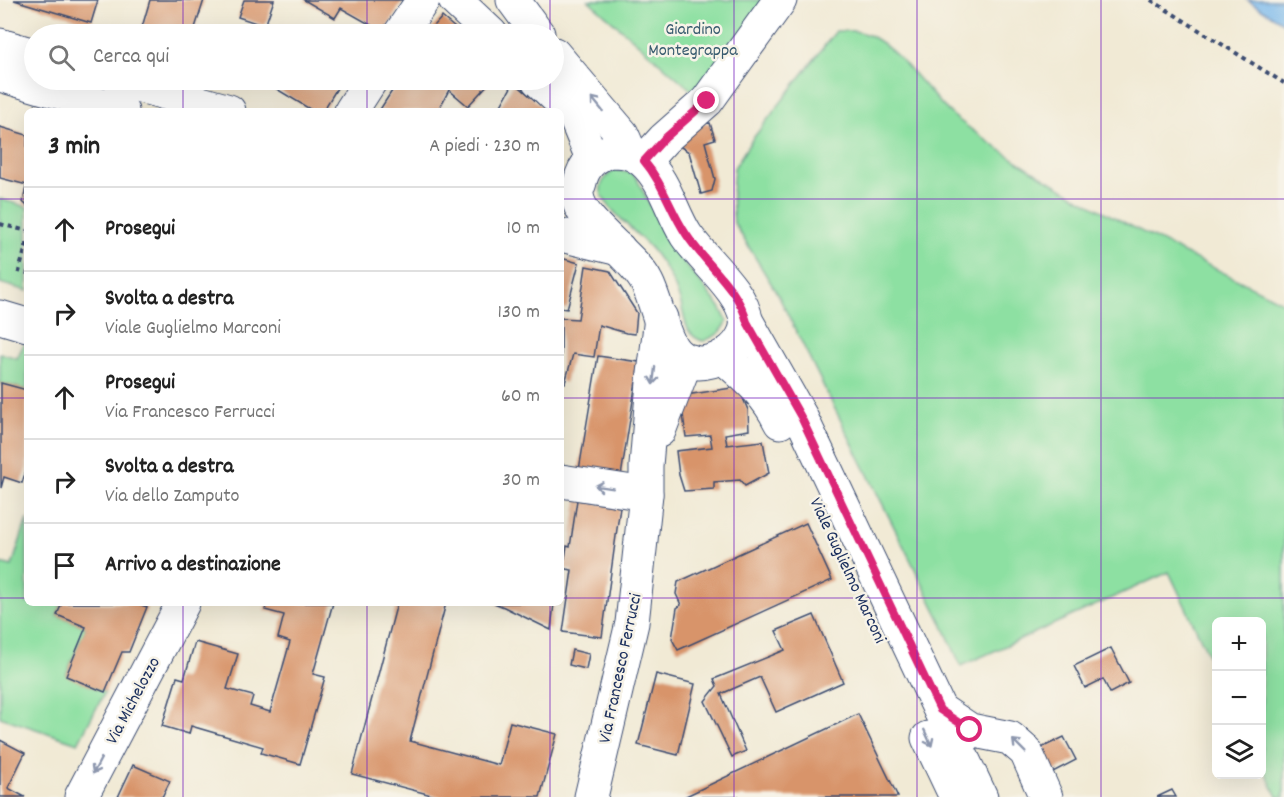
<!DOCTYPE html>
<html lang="it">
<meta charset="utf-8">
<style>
:root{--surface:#fff;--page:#f2f2f2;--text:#222;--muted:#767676;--line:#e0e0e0}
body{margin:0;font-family:Dekko,sans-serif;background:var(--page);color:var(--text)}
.controls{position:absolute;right:18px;bottom:18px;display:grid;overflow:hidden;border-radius:9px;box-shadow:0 6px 24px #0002}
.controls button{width:54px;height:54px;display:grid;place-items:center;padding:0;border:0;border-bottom:2px solid var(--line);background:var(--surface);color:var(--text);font:30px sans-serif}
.stop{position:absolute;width:18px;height:18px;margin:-14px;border:4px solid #db2777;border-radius:50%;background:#fff}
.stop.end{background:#db2777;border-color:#fff;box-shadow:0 2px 6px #0008}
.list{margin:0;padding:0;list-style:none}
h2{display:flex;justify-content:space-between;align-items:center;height:78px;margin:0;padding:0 24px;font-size:26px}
h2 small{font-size:20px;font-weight:400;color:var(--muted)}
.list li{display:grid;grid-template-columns:39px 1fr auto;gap:18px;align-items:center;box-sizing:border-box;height:84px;padding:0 24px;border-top:2px solid var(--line)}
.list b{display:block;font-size:22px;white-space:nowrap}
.list p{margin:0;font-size:20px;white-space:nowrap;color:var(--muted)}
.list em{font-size:20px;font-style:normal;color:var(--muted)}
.icon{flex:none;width:33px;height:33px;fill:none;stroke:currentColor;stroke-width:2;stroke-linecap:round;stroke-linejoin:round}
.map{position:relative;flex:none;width:1284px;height:797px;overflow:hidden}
.search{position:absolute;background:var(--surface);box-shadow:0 6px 24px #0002;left:24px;top:24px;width:540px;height:66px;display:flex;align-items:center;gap:15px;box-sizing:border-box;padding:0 21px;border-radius:33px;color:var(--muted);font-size:22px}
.panel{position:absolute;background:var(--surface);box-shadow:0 6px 24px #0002;left:24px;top:108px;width:540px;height:498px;border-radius:9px}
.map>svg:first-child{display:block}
</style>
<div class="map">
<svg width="1284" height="797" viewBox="0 0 1284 797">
<rect width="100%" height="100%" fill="#f7f3e8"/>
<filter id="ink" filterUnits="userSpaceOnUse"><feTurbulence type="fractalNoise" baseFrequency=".0167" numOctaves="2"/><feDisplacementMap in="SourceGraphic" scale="12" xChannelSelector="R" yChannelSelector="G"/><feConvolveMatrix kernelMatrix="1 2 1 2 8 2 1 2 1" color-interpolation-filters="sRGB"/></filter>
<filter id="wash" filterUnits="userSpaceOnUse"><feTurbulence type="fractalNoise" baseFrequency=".008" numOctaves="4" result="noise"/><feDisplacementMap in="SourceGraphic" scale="24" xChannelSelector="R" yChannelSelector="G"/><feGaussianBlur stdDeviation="1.35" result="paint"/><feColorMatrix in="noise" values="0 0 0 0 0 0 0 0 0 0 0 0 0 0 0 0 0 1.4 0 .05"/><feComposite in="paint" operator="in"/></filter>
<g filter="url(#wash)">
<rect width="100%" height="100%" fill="#f1ead5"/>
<g fill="#8de0a2" stroke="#548880" stroke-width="1.5">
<polygon points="588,0 767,0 698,96"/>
<path d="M836,31C843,31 852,30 859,32C896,40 926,95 956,118C1056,195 1172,246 1284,303V797H1277L1262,765V622H1216V671L1169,572L961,666L940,619L777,293L734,223L732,196L734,168L751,141Z"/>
<path d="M615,170L632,173L637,179L670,245L720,307L727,321C723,333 715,336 704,341C698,340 693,337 689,331C684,323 683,310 680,300C674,282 665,266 653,251C642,237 603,206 601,192C599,183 608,174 615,170Z"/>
<polygon points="0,199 27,207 27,291 0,283"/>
<polygon points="24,344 27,345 27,390 1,383 0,385 0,353 17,358"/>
<polygon points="27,519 27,603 62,603 57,615 86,627 66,675 105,692 78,743 0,717 0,563 12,566"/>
</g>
<polygon fill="#78b8ec" stroke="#4a74a5" stroke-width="1.5" points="1247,0 1284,0 1284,25 1281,21"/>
<g id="blocks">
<g fill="#d8946b">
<polygon points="14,0 98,0 91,23"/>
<polygon points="150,0 204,0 193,34 140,34"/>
<polygon points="244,0 274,0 265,26 238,17"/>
<polygon points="304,0 403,0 385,33 341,8 335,18"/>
<polygon points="442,17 462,34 427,34"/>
<polygon points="266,80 342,80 323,111 313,111 265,82"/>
<polygon points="399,80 492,80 468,106 449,90 438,111 379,111"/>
<polygon points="514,82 547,111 498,111"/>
<polygon points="710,123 715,139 705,142 715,179 712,191 701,194 689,152 676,144 694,124"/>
<polygon points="0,127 27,135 27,185 0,178"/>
<polygon points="26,187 27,187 27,206 23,202"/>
<polygon points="561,258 579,263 567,309 561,308"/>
<polygon points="586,266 610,271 637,313 635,334 626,333 599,325 594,357 573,354 565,383 561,381 561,318 578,319"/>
<polygon points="598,356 639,362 621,476 579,470"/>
<polygon points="1,383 27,390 27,467 22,483 4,477 1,488"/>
<polygon points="738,387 748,410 749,430 725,434 727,445 763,441 769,473 745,486 740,480 714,482 714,489 684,491 679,475 676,451 712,447 710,435 686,437 683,414 686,395"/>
<polygon points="577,500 620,507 602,637 563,632 572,570 561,568 562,557 565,558 567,546 570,547"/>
<polygon points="806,523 832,580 678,650 672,639 677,608 681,605 676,594 678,582"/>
<polygon points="62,603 136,603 147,607 129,652 122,652 105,692 66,676 86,627 57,615"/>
<polygon points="267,603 333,603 313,674 325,677 300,764 261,753 263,747 191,726 189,734 162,726 177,677 184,679 195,642 238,654 227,689 253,696 250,706 270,712 290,642 278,638 284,615 265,610"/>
<polygon points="397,603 446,603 410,741 499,765 510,722 557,734 540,797 439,797 352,774"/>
<polygon points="494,603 554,603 551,630 504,607"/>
<polygon points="814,615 843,682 776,712 760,677 721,694 746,751 732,757 705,701 717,686 714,679 785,650 776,631"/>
<polygon points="1111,648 1129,683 1110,693 1103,679 1085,688 1074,666"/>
<polygon points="572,650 589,654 586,669 569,665"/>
<polygon points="656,674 695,684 678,755 638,745"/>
<polygon points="858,714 898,797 684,797"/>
<polygon points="1064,737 1076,760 1051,773 1039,749"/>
<polygon points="0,740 25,753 8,788 25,797 0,797"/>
<polygon points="133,765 170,781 162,797 118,797"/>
<polygon points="1172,790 1176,797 1157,797"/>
</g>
</g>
</g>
<g filter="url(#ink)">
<use href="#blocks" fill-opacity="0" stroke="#3b4b70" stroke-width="1.5"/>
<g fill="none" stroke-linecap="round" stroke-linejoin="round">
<defs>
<g id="minor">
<polyline points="455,0 491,34"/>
<polyline points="400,34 423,0"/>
<polyline points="0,45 34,55"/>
<polyline points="0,75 122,111"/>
<polyline points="119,80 229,111"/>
<polyline points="538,80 574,114"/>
<polyline points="351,111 371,80"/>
<polyline points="644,161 664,139 707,101 780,0"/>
<polyline points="561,235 619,249"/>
<polyline points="0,317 27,325"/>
<polyline points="659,431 682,371 691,361"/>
<polyline points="561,481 646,494"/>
<polyline points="940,710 970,730 1010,738 1026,752 1046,797"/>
<polyline points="81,797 183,603"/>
<polyline points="591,797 632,623 646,494 646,466 653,382 661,318"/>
</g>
<g id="major">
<polyline points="513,0 538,34"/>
<polyline points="554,54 622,134 630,152"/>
<polyline points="555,69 592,158"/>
<path d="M609,151C623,151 632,152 643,161C665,180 671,211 686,235C702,259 743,292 746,320C748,331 739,345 731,351C715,363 693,369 677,354C663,342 657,302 647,283C633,254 580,224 577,195C576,191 579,186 580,182C584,164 593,158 609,151Z"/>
<polyline points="747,322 801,417 981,797"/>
<path d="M723,357C746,377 767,394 780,422"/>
<polyline points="928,738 956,797"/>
</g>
</defs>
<use href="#minor" stroke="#3b4b70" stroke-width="35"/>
<use href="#major" stroke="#3b4b70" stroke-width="35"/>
<g stroke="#3b4b70" stroke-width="4" stroke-dasharray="4.5 4.5" stroke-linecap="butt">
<polyline points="1151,0 1284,83"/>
<polyline points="0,224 27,231"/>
<polyline points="27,243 19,271 27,273"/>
</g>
<use href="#minor" stroke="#fff" stroke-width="33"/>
<use href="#major" stroke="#fff" stroke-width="33"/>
</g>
<defs><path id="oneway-shaft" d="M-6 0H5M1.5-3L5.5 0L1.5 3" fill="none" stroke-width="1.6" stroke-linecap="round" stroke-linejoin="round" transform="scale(1.5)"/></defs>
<g stroke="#8d97ae">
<use href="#oneway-shaft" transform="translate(597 104) rotate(-129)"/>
<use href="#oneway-shaft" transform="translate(654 376) rotate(97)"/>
<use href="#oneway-shaft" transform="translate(604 487) rotate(-171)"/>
<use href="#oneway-shaft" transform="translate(928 738) rotate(65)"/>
<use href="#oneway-shaft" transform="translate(1019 746) rotate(-135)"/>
<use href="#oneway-shaft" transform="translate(97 766) rotate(118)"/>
</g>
</g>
<g fill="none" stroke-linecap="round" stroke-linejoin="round" filter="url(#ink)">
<path stroke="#db2777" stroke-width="8" d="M707,101L664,139L644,161C663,183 670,210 686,234C705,264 738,287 747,322L801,417L940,710L970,730"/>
</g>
<path fill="none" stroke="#7b2cbf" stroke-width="1.5" stroke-opacity="0.55" d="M183,0V34M367,0V34M550,0V34M734,0V797M917,0V797M1101,0V797M183,80V111M367,80V111M550,80V111M0,199H27M561,199H1284M0,398H27M561,398H1284M0,598H27M561,598H1284M183,603V797M367,603V797M550,603V797"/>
<g text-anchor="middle" stroke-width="5" stroke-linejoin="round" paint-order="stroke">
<g font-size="18" fill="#385b6f" stroke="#f7f3e8">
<text x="693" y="34">Giardino<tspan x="693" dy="21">Montegrappa</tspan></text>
</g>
<g font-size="18" fill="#1b2f5e" stroke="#f7f3e8">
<text transform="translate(849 570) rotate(65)" y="6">Viale Guglielmo Marconi</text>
<text transform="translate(619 668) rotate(-78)" y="6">Via Francesco Ferrucci</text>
<text transform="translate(132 700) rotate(-62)" y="6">Via Michelozzo</text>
</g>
</g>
</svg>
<div class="controls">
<button>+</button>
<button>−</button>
<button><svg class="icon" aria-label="layers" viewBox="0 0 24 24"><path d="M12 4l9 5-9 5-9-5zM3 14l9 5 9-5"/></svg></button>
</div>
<div class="stop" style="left:970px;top:730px"></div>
<div class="stop end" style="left:707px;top:101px"></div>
<div class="search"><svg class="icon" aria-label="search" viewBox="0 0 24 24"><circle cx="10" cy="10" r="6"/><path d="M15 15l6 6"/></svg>Cerca qui</div>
<section class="panel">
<h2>3 min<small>A piedi · 230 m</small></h2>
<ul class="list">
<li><svg class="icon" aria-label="ahead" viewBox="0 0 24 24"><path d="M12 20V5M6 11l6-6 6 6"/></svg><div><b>Prosegui</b></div><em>10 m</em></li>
<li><svg class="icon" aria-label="right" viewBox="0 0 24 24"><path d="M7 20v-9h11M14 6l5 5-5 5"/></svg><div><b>Svolta a destra</b><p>Viale Guglielmo Marconi</p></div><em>130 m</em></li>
<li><svg class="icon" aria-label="ahead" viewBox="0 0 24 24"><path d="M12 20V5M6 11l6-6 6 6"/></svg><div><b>Prosegui</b><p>Via Francesco Ferrucci</p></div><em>60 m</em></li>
<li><svg class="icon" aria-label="right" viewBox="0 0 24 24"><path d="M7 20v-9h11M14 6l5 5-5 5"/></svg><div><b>Svolta a destra</b><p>Via dello Zamputo</p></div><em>30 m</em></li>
<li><svg class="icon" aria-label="arrive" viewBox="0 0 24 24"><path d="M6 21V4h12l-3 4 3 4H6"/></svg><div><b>Arrivo a destinazione</b></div></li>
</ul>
</section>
</div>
